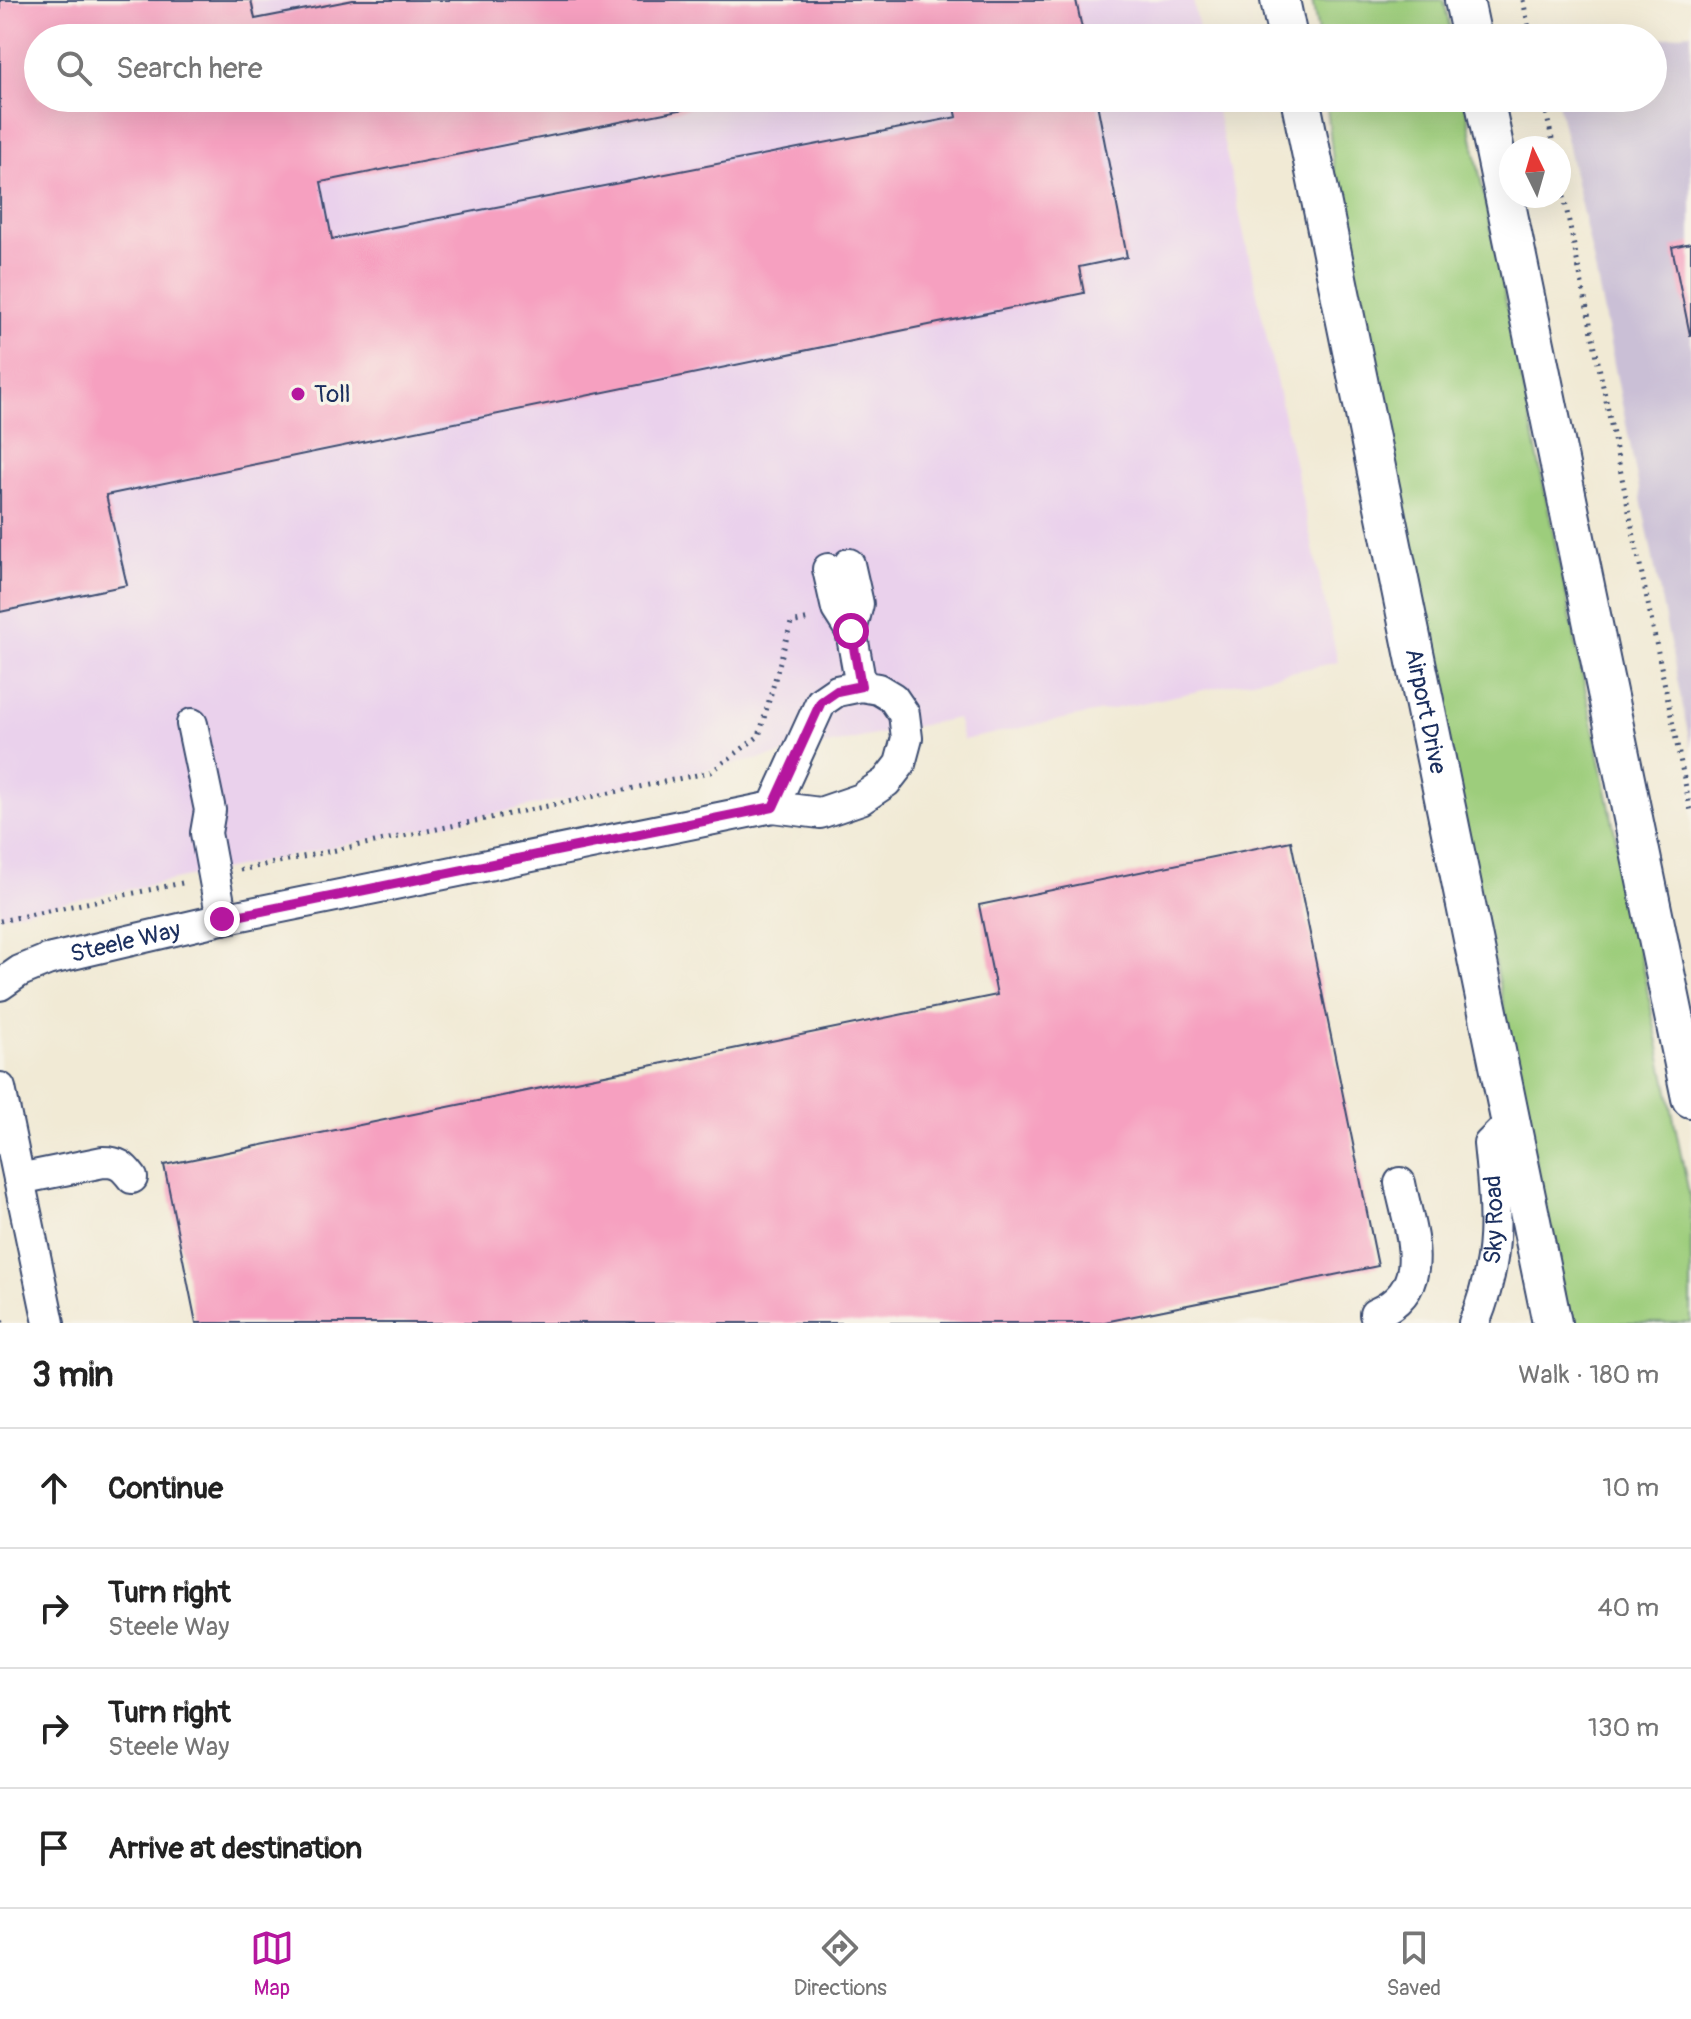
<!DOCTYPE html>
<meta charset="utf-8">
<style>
:root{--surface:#fff;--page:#f6f6f6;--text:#222;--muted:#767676;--line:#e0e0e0;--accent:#b5179e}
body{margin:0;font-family:Pangolin,sans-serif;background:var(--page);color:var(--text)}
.compass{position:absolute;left:1499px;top:136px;width:72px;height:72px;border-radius:50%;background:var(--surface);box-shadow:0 8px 32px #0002;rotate:355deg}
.stop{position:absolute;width:24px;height:24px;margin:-18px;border:6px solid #b5179e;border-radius:50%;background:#fff}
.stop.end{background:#b5179e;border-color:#fff;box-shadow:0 2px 8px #0008}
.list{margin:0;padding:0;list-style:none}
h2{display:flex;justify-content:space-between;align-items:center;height:104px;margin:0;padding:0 32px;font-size:34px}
h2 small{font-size:26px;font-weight:400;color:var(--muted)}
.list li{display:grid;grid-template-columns:52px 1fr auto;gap:24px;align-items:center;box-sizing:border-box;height:120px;padding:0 32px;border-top:2px solid var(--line)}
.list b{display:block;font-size:30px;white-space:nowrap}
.list p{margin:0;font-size:26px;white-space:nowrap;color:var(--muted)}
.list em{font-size:26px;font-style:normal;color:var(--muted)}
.icon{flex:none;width:44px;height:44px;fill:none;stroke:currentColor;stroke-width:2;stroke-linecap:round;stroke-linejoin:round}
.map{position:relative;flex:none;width:1691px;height:1323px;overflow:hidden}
.search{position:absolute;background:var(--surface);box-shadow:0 8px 32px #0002;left:24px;right:24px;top:24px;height:88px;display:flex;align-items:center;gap:20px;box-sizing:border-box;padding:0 28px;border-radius:44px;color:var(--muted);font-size:30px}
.sheet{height:584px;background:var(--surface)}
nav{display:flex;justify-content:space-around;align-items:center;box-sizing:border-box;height:112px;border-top:2px solid var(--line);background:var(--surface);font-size:22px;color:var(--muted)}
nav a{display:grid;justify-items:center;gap:4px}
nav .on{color:var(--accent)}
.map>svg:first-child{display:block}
</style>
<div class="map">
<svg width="1691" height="1323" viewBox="0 0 1691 1323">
<rect width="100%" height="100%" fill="#f7f3e8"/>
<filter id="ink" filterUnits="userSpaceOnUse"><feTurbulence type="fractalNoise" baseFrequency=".0125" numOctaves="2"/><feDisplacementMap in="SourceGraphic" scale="16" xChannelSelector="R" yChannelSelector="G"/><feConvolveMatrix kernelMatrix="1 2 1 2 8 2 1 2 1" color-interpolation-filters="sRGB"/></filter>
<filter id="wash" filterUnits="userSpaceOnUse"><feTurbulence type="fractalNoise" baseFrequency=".006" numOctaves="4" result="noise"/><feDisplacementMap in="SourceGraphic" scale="32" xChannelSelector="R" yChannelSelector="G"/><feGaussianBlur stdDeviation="1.8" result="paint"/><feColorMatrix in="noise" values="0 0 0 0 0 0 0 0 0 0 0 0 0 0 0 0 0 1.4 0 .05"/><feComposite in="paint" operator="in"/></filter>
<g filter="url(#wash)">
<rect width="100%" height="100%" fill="#f1ead5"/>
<polygon fill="#ead1ec" points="0,0 1193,0 1201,38 38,38 38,98 1214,98 1338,662 963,740 957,718 0,916"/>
<polygon fill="#cabfd6" points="1691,32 1691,748 1592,254 1557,98 1653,98 1653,40"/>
<g fill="#9dcd7c" stroke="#5c7e6d" stroke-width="2">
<polygon points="1312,0 1444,0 1452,38 1319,38"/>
<polygon points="1326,98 1464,98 1691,1203 1691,1323 1569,1323 1338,206"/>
</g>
<g id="blocks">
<g fill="#f6a0c0">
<polygon points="0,0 251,0 255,19 353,0 1076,0 1084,38 38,38 38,98 739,98 321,182 332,239 957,117 953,98 1096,98 1127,257 1079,267 1084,293 106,495 127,585 0,612"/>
<polygon points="1691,243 1691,335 1690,335 1672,247"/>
<polygon points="1291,841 1378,1266 1100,1323 196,1323 164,1165 997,995 979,905"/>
</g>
</g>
</g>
<g filter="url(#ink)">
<use href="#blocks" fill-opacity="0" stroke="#3b4b70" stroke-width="2"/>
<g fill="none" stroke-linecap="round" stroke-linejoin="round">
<defs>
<g id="minor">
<polyline points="849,564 858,604 851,631"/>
<polyline points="828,569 837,609 851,631 861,686"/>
<polyline points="192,724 210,810 206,833 222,919"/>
<path id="s1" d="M0,985L20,971L47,960L222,919L773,807L820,813L861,799L886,782L900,764L907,738L904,714L893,698L878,689L861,686L837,691L821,702L773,807"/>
<polyline points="0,1088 49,1323"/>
<path d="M19,1179L103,1162C118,1162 123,1166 132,1178"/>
<path d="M1375,1314C1435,1288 1410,1233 1400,1183"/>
<path id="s2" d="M1474,1323C1501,1258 1496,1212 1489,1144L1510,1123"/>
</g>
<g id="major">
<polyline points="1280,0 1288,38"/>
<polyline points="1464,0 1472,38"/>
<path id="s3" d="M1300,98L1552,1323"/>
<polyline points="1484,98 1691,1098"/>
</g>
</defs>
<use href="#minor" stroke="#3b4b70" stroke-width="34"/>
<use href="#major" stroke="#3b4b70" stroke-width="42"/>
<g stroke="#3b4b70" stroke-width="5" stroke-dasharray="2 6" stroke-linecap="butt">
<polyline points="1523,0 1531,38"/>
<polyline points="1543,98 1554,148"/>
<polyline points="1559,173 1691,812"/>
<polyline points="240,870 711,772 759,736 791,623 810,619"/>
<polyline points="0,921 187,882"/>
<polyline points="0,1313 2,1323"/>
</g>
<use href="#minor" stroke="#fff" stroke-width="30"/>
<use href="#major" stroke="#fff" stroke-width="38"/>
</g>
</g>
<g fill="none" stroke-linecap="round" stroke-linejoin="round" filter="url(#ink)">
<polyline stroke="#b5179e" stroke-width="10" points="222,919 773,807 821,702 837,691 861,686 851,631"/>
</g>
<circle fill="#b5179e" stroke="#f7f3e8" stroke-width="3" cx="298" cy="394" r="8"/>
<g text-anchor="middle" stroke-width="7" stroke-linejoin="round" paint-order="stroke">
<g font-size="24" fill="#1b2f5e" stroke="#f7f3e8" text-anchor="start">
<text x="314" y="402">Toll</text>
</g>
<g font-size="24" fill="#1b2f5e" stroke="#f7f3e8">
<text dy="8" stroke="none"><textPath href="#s3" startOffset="626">Airport Drive</textPath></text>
<text dy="8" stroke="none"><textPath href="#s1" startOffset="134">Steele Way</textPath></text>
<text dy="8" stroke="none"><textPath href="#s2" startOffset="106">Sky Road</textPath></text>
</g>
</g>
</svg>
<svg class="compass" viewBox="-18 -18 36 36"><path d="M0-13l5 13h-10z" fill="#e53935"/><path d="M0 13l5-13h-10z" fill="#767676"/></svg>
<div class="stop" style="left:851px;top:631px"></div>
<div class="stop end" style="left:222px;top:919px"></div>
<div class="search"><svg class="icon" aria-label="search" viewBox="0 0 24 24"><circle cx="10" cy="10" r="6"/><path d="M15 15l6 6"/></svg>Search here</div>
</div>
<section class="sheet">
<h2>3 min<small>Walk · 180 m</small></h2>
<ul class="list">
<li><svg class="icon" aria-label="ahead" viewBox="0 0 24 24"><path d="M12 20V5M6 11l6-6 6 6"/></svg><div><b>Continue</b></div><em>10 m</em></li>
<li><svg class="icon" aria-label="right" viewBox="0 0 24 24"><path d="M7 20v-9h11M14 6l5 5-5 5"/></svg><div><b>Turn right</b><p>Steele Way</p></div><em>40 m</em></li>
<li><svg class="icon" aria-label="right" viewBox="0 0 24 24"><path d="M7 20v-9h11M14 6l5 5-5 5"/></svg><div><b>Turn right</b><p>Steele Way</p></div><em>130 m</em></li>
<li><svg class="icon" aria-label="arrive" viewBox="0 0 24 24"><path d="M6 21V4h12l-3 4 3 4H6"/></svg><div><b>Arrive at destination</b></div></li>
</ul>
</section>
<nav>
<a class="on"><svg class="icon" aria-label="map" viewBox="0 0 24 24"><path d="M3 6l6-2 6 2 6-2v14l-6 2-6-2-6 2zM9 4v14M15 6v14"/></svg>Map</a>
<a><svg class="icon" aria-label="directions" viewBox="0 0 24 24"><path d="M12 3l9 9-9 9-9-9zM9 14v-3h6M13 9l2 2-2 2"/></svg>Directions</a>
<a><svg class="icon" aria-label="saved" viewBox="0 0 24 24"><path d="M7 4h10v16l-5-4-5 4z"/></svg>Saved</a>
</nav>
